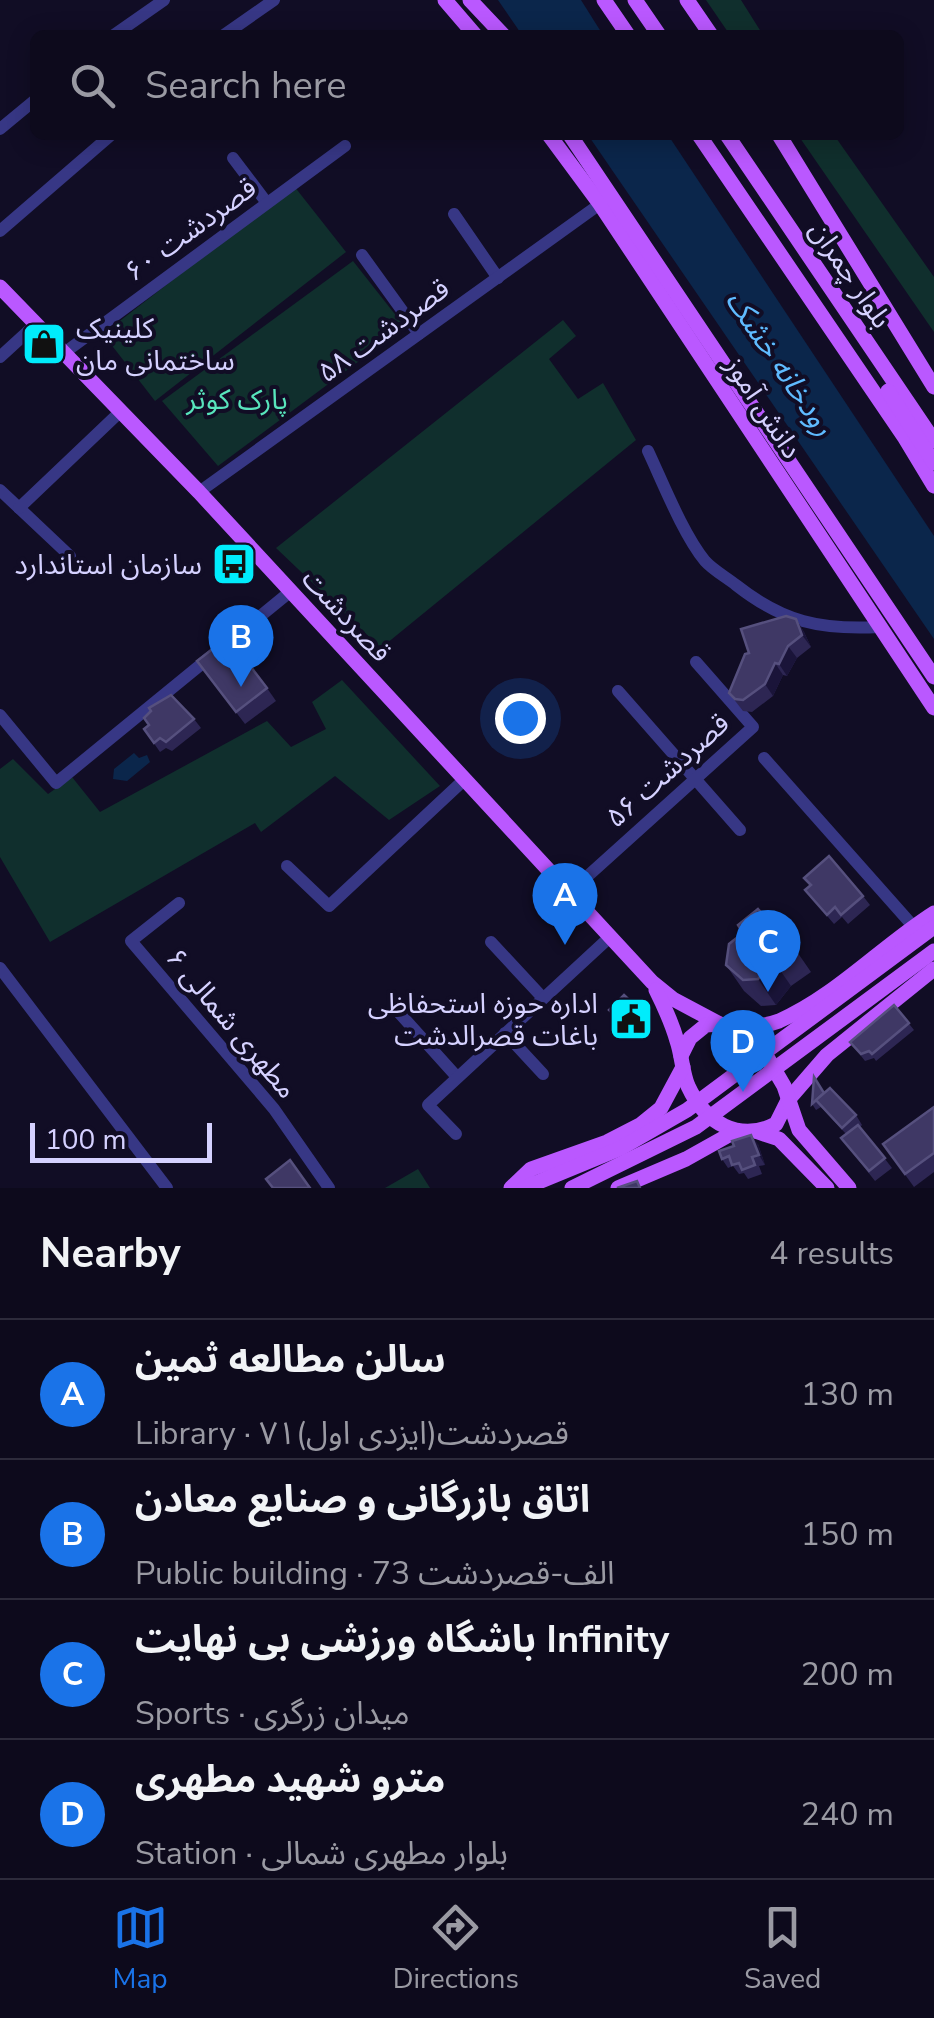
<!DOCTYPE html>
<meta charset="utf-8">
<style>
:root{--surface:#0d0a1c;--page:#1b1829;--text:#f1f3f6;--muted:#9a9aa3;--line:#2d2b3b;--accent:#1a73e8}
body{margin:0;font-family:"Nunito Sans","Noto Sans Arabic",sans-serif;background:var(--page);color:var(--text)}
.scale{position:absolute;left:30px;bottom:25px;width:182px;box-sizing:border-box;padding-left:10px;border:5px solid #d5d1ff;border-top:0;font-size:28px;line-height:35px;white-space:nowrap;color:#d5d1ff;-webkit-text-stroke:8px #110d25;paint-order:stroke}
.you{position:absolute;left:520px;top:718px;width:35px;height:35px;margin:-25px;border:8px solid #fff;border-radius:50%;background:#1a73e8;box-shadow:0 0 0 15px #1a73e833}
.badge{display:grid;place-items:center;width:65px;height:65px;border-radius:50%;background:var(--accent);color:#fff;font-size:32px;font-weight:700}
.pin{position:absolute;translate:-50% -82px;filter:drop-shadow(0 2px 5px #0008)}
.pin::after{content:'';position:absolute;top:52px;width:35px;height:30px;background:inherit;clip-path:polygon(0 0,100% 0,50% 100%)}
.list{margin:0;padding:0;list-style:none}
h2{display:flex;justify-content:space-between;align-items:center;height:130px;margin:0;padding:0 40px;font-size:42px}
h2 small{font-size:32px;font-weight:400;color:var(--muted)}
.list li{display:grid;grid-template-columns:65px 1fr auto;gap:30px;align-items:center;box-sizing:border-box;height:140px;padding:0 40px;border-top:2px solid var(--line)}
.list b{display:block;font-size:38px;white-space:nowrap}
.list p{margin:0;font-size:32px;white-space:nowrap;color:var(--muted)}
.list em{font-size:32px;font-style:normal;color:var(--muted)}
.icon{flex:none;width:55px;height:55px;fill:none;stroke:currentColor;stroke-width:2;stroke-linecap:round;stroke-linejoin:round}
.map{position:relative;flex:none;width:934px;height:1188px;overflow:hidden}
.search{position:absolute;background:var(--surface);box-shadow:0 5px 25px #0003;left:30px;right:30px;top:30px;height:110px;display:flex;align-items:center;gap:25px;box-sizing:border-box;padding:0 35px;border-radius:15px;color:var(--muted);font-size:38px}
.sheet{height:690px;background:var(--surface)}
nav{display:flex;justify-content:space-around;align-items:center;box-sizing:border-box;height:140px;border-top:2px solid var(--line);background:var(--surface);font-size:28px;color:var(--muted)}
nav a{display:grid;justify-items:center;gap:5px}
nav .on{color:var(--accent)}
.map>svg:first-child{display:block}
</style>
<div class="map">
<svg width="934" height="1188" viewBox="0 0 934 1188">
<rect width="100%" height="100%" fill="#110d25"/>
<g fill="#102f2d">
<polygon points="706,0 741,0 763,35 730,35"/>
<polygon points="798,135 834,135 934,277 934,332"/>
<polygon points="294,186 346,252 155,401 103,334"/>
<polygon points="353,261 405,327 218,466 162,401"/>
<polygon points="563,320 576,336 549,359 578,399 603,383 636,440 381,648 276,548"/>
<polygon points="342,680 440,786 389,820 335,776 261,832 255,823 50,942 0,857 0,769 13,759 48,794 72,777 100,812 267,721 291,747 326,729 312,702"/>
<polygon points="418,1169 430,1188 385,1188"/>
</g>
<g fill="#0b264b">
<polygon points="498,0 581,0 603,35 522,35"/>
<polygon points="588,135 668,135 934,536 934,639"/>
<polygon points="134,753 139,758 147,755 150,762 127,781 113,779 114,769"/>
</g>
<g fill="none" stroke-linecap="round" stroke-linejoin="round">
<g stroke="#373785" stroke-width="12">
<polyline points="114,35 164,0"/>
<polyline points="224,35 274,0"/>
<polyline points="0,129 35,100"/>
<polyline points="233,158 267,203"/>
<polyline points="454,214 498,278"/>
<polyline points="0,231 111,135"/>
<polyline points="362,255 419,334"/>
<polyline points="64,353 345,146"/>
<polyline points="0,357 36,324"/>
<path d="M648,451C663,483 683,534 705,561C713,570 726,577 736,585C783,622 820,630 879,627"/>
<polyline points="0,490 70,556"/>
<polyline points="199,492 600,204"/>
<polyline points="19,508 121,411"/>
<polyline points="618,691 740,830"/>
<polyline points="0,715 56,783 291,591"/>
<polyline points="764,758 913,926"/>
<polyline points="287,866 329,906 465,779"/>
<polyline points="570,892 753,727 696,662"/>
<polyline points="179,903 131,941 274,1109 329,1188"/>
<polyline points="491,942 543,998"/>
<polyline points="0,968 167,1188"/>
<polyline points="393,1006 457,1077"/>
<polyline points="505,1033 543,1074"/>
<polyline points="456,1134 428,1105 611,936"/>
</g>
<g stroke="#ba58ff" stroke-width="15">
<polyline points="445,0 475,35"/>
<polyline points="470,0 503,35"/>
<polyline points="604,0 628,35"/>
<polyline points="635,0 659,35"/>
<polyline points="687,0 711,35"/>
<polyline points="549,135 600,204 934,708"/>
<polyline points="570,135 934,677"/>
<polyline points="699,135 905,438 934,486"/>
<polyline points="727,135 934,441"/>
<polyline points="779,135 934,387"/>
<polyline points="0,287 199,492 652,982 673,999 720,1024"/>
<polyline points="888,391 934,463"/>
<path d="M656,990C664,1006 672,1023 677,1041C682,1055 682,1072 688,1086C705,1123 739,1143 776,1124L788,1100L827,1055L934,969"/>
<path d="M733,1026C749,1026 764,1027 779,1021C836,996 882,946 934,913"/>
<polyline points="681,1056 690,1038 706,1025 720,1024 736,1028 763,1050 784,1086 799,1130 849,1188"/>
<polyline points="758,1132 779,1139 827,1188"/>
<polyline points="511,1188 531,1169 607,1142 640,1125 661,1108 683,1067"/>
<polyline points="524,1188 621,1148 687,1110 934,927"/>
<polyline points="572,1188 696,1127 934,951"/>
<polyline points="618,1188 686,1159 736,1131"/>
</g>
</g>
<g fill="#2d2653">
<polygon points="796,619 804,632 811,647 797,658 787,676 783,675 773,696 752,712 743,711 729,693 749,653"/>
<polygon points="206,673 267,688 276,701 245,724"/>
<polygon points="194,719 201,728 172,751 166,748 160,752 144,729"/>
<polygon points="804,878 863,896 870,905 848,924 842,917 834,924 805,890 810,886"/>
<polygon points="793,946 811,972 791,986 776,1005 761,1006 744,991 726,965"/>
<polygon points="894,1005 914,1030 876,1061 874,1058 865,1061 850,1042"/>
<polygon points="609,1010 645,1015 649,1021 634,1036"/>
<polygon points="824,1093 856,1115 862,1125 860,1127 892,1168 875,1181 841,1138 846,1134 821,1107 816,1110 812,1104"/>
<polygon points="934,1107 934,1172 914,1187 883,1144"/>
<polygon points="758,1144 765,1165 759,1166 762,1174 748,1179 744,1173 739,1174 733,1166 728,1168 722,1159"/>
</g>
<g fill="#1a1439">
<polygon points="796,619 804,632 811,647 802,635"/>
<polygon points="788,646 797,658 787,676 779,664"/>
<polygon points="775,663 783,675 773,696 765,684"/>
<polygon points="773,960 791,986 776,1005 758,979"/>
<polygon points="751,1135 758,1144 765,1165 759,1155"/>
</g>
<g fill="#3f3865" stroke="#56507e" stroke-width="2.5">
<polygon points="786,616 796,619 802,635 788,646 779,664 775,663 765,684 743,700 735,699 729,693 745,654 749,653 741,629"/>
<polygon points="228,637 267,688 236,712 197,661"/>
<polygon points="171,695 194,719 166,742 160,738 154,743 144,729 149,725 144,718 151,711 149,708"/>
<polygon points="829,856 863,896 841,915 835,907 827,915 805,890 811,885 804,878"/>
<polygon points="758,909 793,946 773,960 758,979 743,980 726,965 729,944 743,933 738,925"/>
<polygon points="624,995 645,1015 630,1030 609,1010"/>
<polygon points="894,1005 909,1023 872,1054 869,1051 861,1054 850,1042"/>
<polygon points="814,1077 824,1093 812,1104"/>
<polygon points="830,1088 856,1115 842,1128 816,1100"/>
<polygon points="934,1107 934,1153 905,1174 883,1144"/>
<polygon points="858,1125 885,1158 869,1171 841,1138"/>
<polygon points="751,1135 759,1155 752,1157 755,1165 742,1170 739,1163 732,1165 729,1156 722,1159 719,1151 734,1146 732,1141"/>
<polygon points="290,1160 310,1188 273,1188 266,1179"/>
<polygon points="637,1181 640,1188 617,1188"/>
</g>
<defs>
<symbol id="shop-square" viewBox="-11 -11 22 22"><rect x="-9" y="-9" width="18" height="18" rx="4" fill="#00ecfc" stroke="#110d25"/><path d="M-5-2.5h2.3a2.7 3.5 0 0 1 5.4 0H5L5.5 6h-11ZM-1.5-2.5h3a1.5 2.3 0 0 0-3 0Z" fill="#111"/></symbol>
<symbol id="bus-square" viewBox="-11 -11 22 22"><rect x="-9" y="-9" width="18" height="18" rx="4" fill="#00ecfc" stroke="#110d25"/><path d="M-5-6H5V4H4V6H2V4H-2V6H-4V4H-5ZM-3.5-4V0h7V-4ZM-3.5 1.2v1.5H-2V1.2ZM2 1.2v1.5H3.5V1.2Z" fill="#111"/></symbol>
<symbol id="civic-square" viewBox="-11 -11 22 22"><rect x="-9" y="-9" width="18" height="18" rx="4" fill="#00ecfc" stroke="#110d25"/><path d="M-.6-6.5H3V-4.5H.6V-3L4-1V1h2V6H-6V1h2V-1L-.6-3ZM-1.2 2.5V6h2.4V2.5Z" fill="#111"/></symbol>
</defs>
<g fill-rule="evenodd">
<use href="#shop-square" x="19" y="319" width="50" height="50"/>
<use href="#bus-square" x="209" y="539" width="50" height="50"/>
<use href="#civic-square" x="606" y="994" width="50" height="50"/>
</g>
<g text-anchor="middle" stroke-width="8" stroke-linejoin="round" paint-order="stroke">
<g font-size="28" fill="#d5d1ff" stroke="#110d25">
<text transform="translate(190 229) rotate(-36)" y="10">۶۰ قصردشت</text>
<text transform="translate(851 274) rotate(56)" y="10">بلوار چمران</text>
<text transform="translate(383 330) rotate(-36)" y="10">قصردشت ۵۸</text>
<text transform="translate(764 407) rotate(57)" y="10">دانش آموز</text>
<text transform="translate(347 615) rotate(47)" y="10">قصردشت</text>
<text transform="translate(667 770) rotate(-42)" y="10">۵۶ قصردشت</text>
<text transform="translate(232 1023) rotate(50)" y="10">۶ مطهری شمالی</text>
</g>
<g font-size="28" fill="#d5d1ff" stroke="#110d25" text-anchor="end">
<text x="76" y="338" text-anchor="start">کلینیک<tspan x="76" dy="32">ساختمانی مان</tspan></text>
<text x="202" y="574">سازمان استاندارد</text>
<text x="598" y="1013">اداره حوزه استحفاظی<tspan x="598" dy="32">باغات قصرالدشت</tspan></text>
</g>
<g font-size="28" fill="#58e4bc" stroke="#110d25">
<text x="237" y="409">پارک کوثر</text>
</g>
<g font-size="30" font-style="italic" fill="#5fbbff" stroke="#110d25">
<text transform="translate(780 363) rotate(56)" y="10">رودخانه خشک</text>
</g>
</g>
</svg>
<div class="scale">100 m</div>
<div class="you"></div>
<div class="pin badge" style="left:565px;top:945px">A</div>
<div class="pin badge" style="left:241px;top:687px">B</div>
<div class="pin badge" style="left:768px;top:992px">C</div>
<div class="pin badge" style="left:743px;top:1092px">D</div>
<div class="search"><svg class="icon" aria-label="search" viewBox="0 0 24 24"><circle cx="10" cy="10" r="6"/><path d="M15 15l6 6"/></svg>Search here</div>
</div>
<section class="sheet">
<h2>Nearby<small>4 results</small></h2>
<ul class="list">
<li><span class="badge">A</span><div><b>سالن مطالعه ثمین</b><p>Library · ۷۱قصردشت(ایزدی اول)</p></div><em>130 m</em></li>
<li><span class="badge">B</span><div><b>اتاق بازرگانی و صنایع معادن</b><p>Public building · 73 الف-قصردشت</p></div><em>150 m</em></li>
<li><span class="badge">C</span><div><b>باشگاه ورزشی بی نهایت Infinity</b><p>Sports · میدان زرگری</p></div><em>200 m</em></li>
<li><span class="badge">D</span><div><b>مترو شهید مطهری</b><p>Station · بلوار مطهرى شمالى</p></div><em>240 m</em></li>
</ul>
</section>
<nav>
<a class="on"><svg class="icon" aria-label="map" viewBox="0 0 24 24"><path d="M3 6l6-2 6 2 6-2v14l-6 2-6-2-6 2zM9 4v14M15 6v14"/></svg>Map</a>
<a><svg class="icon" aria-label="directions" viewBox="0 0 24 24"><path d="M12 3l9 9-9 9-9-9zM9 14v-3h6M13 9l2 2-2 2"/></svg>Directions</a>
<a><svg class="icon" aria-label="saved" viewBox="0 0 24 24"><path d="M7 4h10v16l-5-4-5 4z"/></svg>Saved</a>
</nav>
